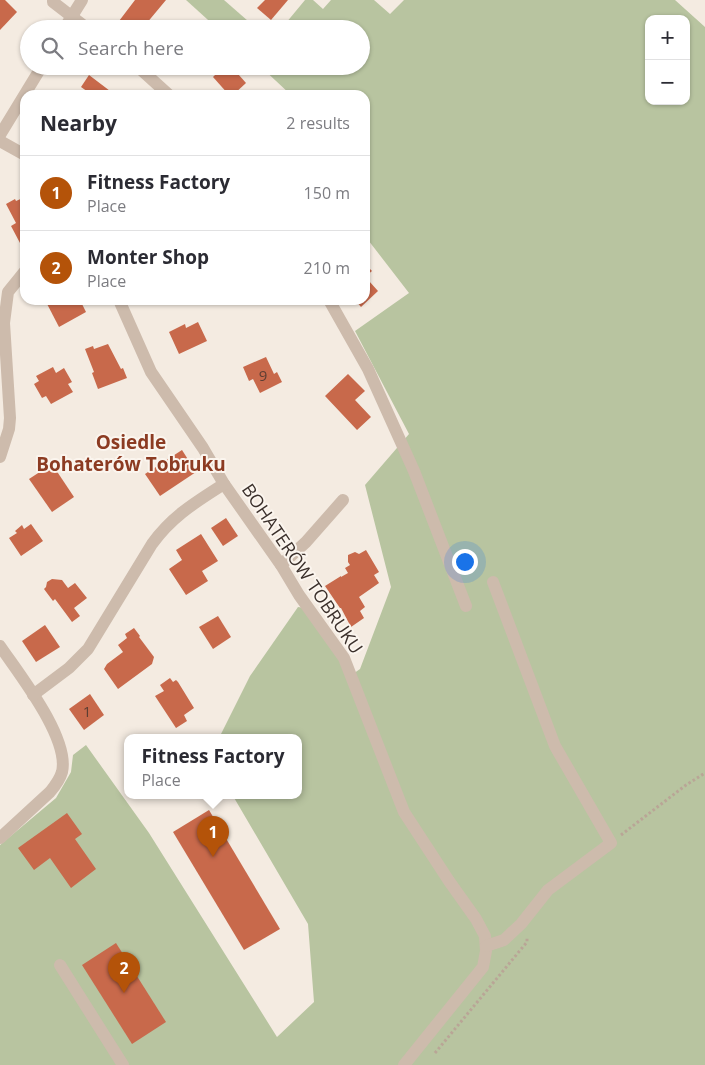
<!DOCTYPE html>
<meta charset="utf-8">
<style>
:root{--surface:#fff;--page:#f2f2f3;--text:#2b2b33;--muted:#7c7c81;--line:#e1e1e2;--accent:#b45309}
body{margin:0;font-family:"Open Sans",sans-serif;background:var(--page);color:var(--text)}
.controls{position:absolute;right:15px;top:15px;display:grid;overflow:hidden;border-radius:10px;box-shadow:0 1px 4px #0004}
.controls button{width:45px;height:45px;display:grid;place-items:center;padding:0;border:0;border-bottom:1px solid var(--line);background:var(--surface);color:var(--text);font:25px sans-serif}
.you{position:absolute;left:464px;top:561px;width:18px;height:18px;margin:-12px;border:4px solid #fff;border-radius:50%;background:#1a73e8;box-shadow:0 0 0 8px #1a73e833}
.badge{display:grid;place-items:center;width:32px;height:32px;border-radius:50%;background:var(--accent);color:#fff;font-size:16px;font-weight:700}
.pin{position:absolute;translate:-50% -41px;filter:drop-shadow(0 1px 2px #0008)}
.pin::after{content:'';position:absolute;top:26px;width:18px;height:15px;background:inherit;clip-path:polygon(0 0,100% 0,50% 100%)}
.popup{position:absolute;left:124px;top:734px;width:178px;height:65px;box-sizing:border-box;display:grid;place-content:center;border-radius:10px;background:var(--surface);filter:drop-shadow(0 1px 4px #0005);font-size:16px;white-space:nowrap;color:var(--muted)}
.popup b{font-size:19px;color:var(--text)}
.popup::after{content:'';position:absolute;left:50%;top:100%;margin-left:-10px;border:10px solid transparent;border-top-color:var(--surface)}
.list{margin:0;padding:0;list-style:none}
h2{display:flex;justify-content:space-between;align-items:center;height:65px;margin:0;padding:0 20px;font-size:21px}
h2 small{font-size:16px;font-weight:400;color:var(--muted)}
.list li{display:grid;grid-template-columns:32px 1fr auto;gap:15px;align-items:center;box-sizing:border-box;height:75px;padding:0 20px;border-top:1px solid var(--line)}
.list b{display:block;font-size:19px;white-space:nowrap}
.list p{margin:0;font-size:16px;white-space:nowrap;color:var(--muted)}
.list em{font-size:16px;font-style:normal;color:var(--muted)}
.icon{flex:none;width:28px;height:28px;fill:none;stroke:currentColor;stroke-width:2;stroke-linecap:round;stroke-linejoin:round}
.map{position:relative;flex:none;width:705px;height:1065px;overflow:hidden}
.search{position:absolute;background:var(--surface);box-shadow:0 1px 4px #0004;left:20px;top:20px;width:350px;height:55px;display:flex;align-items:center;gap:12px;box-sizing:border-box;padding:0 18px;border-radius:28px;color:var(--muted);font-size:19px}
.panel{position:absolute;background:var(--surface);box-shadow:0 1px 4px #0004;left:20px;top:90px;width:350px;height:215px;border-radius:15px}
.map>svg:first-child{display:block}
</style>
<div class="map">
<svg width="705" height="1065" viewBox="0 0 705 1065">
<rect width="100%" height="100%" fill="#f4ebe1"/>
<g fill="#b8c4a0" fill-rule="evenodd">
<polygon points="186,0 224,0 257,29 218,29"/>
<path d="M305,0H313L323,9L331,0H374L390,14L404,0H675L705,27V1065H0V845L56,798L71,772L73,755L86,745L149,833L277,1037L314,1002L308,924L233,796H298V738H219L250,676L298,607L312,609L350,676L360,669L391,587L365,485L409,434L355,331L409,293L365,236V95H291L260,66H361V29H281ZM649,19H686V101H649Z"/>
</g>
<g fill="#c8694b">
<polygon points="0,0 5,0 17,12 0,30"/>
<polygon points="135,0 166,0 146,24 152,29 121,29 116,25"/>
<polygon points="265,0 288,0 271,20 257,8"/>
<polygon points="224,66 231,66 246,83 233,95 229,95 213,77"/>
<polygon points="89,75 114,94 113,95 90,95 91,94 81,87"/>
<polygon points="25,197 25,241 20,243 11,226 16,223 6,204 15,199 16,201"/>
<polygon points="365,264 372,271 365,277"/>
<polygon points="369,281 378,291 361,307 355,300 365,300 365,285"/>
<polygon points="45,300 80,300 86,312 59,327"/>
<polygon points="198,322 207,341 179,354 169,332 185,324 186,328"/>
<polygon points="108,344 121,369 123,368 127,378 98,389 92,373 94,372 85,349 93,346 94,349"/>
<polygon points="266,357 274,374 277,372 282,382 260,393 253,379 249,381 243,367"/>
<polygon points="53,367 56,373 64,368 72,382 68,384 73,392 51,404 46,396 42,398 34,384 39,381 36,376"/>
<polygon points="348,374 365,391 355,400 371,417 357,430 325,396"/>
<polygon points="182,450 196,472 160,496 145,474"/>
<polygon points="52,464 74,497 52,512 29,479"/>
<polygon points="226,518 238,536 223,546 211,528"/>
<polygon points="31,524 43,541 21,556 9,538 17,533 15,531 22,525 24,529"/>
<polygon points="201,534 218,561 202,571 208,581 186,595 169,569 182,560 176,550"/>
<polygon points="366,550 379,572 374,575 379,583 359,597 365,607 360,611 364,618 351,627 341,608 340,608 325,586 341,576 341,577 348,573 345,568 350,565 348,562 348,555 355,552 359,554"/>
<polygon points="52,579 62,580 68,588 75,583 87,598 74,608 80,616 72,622 55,599 53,601 44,589 46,587 47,582"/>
<polygon points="218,616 231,637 213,649 199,627"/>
<polygon points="45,625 60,647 36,662 22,641"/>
<polygon points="134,628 140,636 139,637 154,657 152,664 118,689 104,669 107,664 123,652 118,645 127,638 125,634"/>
<polygon points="170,678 173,682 176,680 178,682 194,708 184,715 187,721 176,728 155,696 164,691 160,685"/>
<polygon points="90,694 104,715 84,730 69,709"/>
<polygon points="209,810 280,929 244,950 173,832"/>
<polygon points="67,813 82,834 75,839 96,869 71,888 50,858 34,870 18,848"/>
<polygon points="116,943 166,1022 132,1044 82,965"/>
</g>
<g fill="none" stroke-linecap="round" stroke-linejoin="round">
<g stroke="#b9a596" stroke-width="3" stroke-dasharray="2.5 2.5" stroke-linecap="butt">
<polyline points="621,835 686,785 705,773"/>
<polyline points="435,1053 527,942 527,938"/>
</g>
<g stroke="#cdbbac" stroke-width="12">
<polyline points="53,0 53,2 88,29"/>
<polyline points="64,29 82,0"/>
<polyline points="137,66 169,95"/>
<polyline points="0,135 42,66"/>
<polyline points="0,141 25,155"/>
<polyline points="119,300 151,372 203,448 224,484 281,565 299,595 344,658 404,812 449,881 476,919 485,936 486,951 483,967 404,1065"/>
<polyline points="329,300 368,369 414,471 466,606"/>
<polyline points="0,457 9,429 10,418 4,323 8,292 25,271"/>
<polyline points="281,565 306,542 343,500"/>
<path d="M0,646C19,674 70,738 62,772C60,779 55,786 50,792L0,838"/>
<path d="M33,695L69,668L88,649L152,544C172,516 196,502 224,484"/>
<polyline points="486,946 504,940 521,924 548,890 611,843 555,746 493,582"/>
<polyline points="60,965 123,1065"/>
</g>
</g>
<g text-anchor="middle" stroke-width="4" stroke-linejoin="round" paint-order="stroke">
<g font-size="15" fill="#5e3e33">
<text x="263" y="381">9</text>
<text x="87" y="717">1</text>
</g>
<g font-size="18" fill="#3b302b" stroke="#fbf5ee">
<text transform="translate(302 569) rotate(56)" y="6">BOHATERÓW TOBRUKU</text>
</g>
<g font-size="19" font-weight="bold" fill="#8c3b22" stroke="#fbf5ee">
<text x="131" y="449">Osiedle<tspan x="131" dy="22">Bohaterów Tobruku</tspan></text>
</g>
</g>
</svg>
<div class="controls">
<button>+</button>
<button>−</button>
</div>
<div class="you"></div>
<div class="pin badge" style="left:213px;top:857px">1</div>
<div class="popup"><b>Fitness Factory</b>Place</div>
<div class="pin badge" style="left:124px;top:993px">2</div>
<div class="search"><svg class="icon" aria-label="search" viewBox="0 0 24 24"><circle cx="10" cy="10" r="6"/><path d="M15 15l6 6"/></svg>Search here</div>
<section class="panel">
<h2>Nearby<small>2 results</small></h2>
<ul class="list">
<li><span class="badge">1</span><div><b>Fitness Factory</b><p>Place</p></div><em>150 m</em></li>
<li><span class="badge">2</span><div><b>Monter Shop</b><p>Place</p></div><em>210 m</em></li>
</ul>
</section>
</div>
